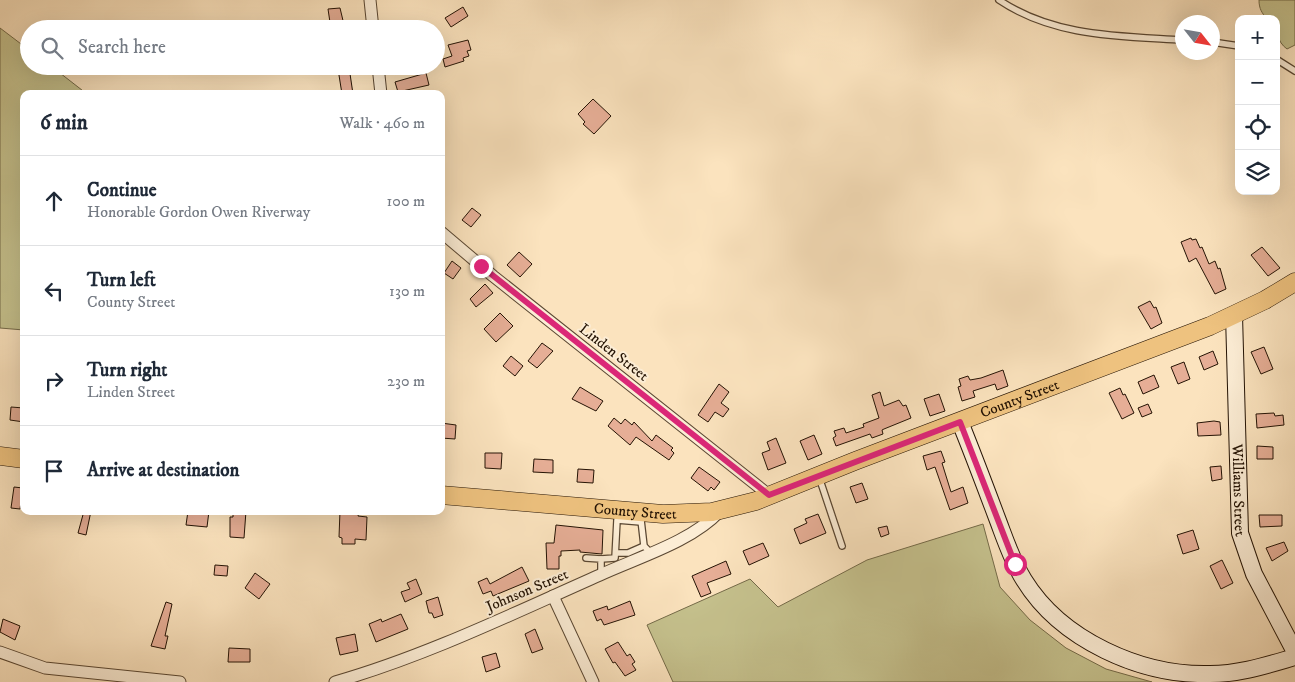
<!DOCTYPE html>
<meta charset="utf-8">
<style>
:root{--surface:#fff;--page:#f2f2f3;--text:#1f2937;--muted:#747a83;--line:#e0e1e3}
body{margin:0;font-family:"IM FELL DW Pica",serif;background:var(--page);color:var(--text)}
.controls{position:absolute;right:15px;top:15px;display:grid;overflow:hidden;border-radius:10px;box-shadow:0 5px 20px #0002}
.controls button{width:45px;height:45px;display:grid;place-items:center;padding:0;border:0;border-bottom:1px solid var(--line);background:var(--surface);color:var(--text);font:25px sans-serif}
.compass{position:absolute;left:1175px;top:15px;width:45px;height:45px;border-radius:50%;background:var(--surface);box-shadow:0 5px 20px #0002;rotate:121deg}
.stop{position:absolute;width:15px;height:15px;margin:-11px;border:4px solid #db2777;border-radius:50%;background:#fff}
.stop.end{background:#db2777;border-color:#fff;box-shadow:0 1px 5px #0008}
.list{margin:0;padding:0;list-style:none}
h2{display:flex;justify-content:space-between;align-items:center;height:65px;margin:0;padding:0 20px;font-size:21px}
h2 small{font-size:16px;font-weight:400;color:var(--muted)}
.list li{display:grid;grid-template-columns:32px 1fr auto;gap:15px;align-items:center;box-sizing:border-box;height:90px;padding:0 20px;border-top:1px solid var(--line)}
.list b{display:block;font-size:19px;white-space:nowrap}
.list p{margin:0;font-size:16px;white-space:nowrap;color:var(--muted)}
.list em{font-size:16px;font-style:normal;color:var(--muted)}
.icon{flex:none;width:28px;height:28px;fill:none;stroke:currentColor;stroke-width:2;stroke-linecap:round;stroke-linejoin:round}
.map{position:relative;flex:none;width:1295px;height:682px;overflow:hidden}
.search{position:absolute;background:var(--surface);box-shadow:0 5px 20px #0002;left:20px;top:20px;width:425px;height:55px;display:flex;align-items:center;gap:12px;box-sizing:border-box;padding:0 18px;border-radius:28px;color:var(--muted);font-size:19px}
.panel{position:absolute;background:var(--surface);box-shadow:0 5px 20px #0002;left:20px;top:90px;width:425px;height:425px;border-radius:10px}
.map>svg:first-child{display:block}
</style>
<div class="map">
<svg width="1295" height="682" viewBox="0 0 1295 682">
<rect width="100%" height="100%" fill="#fbe3be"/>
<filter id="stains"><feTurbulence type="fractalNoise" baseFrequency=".004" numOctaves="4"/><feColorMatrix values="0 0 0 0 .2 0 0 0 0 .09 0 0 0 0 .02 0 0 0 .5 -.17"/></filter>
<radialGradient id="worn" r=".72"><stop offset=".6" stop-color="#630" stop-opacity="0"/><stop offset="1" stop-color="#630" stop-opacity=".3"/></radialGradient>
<g fill="#c5c18d" stroke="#746a48">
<path d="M1259,0H1295V45L1287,49C1277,42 1276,30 1276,19H1267C1262,13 1259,9 1259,0Z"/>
<polygon points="0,28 29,50 29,66 51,66 87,94 24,94 24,330 0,328"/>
<polygon points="983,524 1000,587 1030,620 1066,648 1106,669 1152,682 673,682 647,625 750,579 778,607 867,560"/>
</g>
<g fill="#e6ae96" stroke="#241304">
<polygon points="463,7 468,16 451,27 445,18"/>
<polygon points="340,8 345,29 331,29 328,9"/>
<polygon points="468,40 471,50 467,51 469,56 463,58 464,61 445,67 443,59 452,56 448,45"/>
<polygon points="349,67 353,94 342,94 338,69"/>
<polygon points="426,73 429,85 398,92 395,82"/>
<polygon points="593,99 611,116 594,134 583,124 585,122 578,114"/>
<polygon points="472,208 481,215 471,227 462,220"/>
<polygon points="1191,238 1192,240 1196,239 1200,248 1202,247 1209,264 1215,261 1218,269 1220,268 1226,289 1215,294 1196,258 1189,262 1181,242"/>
<polygon points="1262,247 1280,268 1268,276 1251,255"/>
<polygon points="519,252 532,264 520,277 507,265"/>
<polygon points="452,261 461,268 453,279 444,273"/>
<polygon points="485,284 493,293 476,307 470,299"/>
<polygon points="1150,301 1154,308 1156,307 1162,323 1151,329 1138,307"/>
<polygon points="500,313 513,326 496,342 484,329"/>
<polygon points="542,343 553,351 537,368 528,361"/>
<polygon points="1264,347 1273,369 1261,374 1251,352"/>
<polygon points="1213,351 1218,364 1204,370 1199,357"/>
<polygon points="511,356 523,366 515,376 503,366"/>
<polygon points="1184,362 1190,379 1178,384 1171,367"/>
<polygon points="1003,370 1008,386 997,390 995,384 973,391 975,397 962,401 958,387 961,386 959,379 968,376 970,380 981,378"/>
<polygon points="1154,375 1159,387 1143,394 1138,382"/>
<polygon points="719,384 729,392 721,403 729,409 723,417 715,412 708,422 698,415"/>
<polygon points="580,387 603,401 596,411 572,399"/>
<polygon points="1120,388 1123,395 1125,394 1134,413 1122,419 1109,393"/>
<polygon points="880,392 884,406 899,400 903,406 906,405 911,418 884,429 882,430 883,434 872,438 870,434 836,446 833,438 836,436 834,431 844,428 846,433 864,427 863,424 879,418 872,395"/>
<polygon points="939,394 945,411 930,416 924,399"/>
<polygon points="1148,404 1152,413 1142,417 1138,408"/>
<polygon points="11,407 24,408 24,422 10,420"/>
<polygon points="1274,413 1275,416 1283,415 1284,425 1257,428 1256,414"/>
<polygon points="614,418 621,424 625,419 632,425 634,422 652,441 656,435 673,448 671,450 674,453 669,460 636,437 630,445 608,426"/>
<polygon points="1214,421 1220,422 1221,435 1198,436 1197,423"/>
<polygon points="441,423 456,425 455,439 441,438"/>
<polygon points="814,435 822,454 808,460 800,441"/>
<polygon points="776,438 786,463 768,470 762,453 770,450 767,442"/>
<polygon points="1257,446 1273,447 1273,459 1257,459"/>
<polygon points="941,451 945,462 942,463 951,492 963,487 968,503 950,510 935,467 927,470 923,456"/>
<polygon points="485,453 502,453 501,469 485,468"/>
<polygon points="534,459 553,460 553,473 533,472"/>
<polygon points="1221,466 1222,479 1212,481 1210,467"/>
<polygon points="699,467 720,482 714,490 711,487 708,491 691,478"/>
<polygon points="578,469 594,470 593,483 577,482"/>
<polygon points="862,483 868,499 856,503 850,487"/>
<polygon points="14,487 23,488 20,509 11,508"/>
<polygon points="84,511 91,511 86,535 78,533"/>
<polygon points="188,511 209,511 207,527 186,525"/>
<polygon points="233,511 246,511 244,538 230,537 230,517 233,517"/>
<polygon points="340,511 359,512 358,516 367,517 366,540 355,539 355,544 342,544 342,538 339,537"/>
<polygon points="818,514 826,533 800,544 794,529 807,523 805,519"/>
<polygon points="1259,515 1282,515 1282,526 1260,527"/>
<polygon points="556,525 603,530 602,554 580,552 580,550 561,551 561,556 559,556 559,569 547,569 546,543 554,543"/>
<polygon points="887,526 889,534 881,537 878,528"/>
<polygon points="1193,530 1199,549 1183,554 1177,535"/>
<polygon points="1284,542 1288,551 1272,561 1266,548"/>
<polygon points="763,543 769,556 749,565 743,551"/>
<polygon points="1222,560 1233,583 1221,589 1210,566"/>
<polygon points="726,561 731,574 707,583 711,593 701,597 692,576"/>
<polygon points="215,565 228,566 227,576 214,575"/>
<polygon points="522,567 529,581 493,596 491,591 483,594 478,582 487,578 490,584"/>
<polygon points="255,573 270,584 259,599 245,588"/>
<polygon points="416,579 422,594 405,602 401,592 410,589 407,583"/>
<polygon points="438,597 443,615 434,618 432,613 429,613 426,601"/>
<polygon points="630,601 635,615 604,625 601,619 597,621 593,611 607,606 608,610"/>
<polygon points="166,602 172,604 165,636 168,636 165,649 151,646"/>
<polygon points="401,614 408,629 376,642 369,624 381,619 382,622"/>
<polygon points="3,619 20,626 15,640 0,632"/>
<polygon points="535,629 543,649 532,653 525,634"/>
<polygon points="355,634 358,651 340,655 336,638"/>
<polygon points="618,642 627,656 630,654 635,662 632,664 636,670 625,676 615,662 613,663 605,649"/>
<polygon points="229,648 250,649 250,662 228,662"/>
<polygon points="496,653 500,667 486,672 482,657"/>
</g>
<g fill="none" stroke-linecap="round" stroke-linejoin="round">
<defs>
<g id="lane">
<path d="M999,0C1054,37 1119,36 1182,40"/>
<polyline points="1212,42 1239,46"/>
<polyline points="1276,59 1295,71"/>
<polyline points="819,477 842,546"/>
<polyline points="641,520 644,546 650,552"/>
<polyline points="616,553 628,553 644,546"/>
<polyline points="586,558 601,559 601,574"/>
<polyline points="601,559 615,558 617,520 641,522"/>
</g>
<g id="street">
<polyline points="370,0 373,29"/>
<polyline points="378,66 381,94"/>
<polyline points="441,232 493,276 769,495"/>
<polyline points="553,596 593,682"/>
<polyline points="0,652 45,668 180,682"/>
<path d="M335,682C426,656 514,613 600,575C639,557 691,542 720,511"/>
</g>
<g id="secondary">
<path id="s1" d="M1234,315L1240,533L1254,574L1295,652"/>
<path d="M960,422C973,454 985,486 997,518C1005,539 1012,561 1024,580C1061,640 1141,676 1210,674C1240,674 1267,665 1295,657"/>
</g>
<g id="primary">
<polyline points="0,456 24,459"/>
<path id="s2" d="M441,495L663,514L712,512L756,501L855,461L1210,326L1265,300L1295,282"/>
</g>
</defs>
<use href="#lane" stroke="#5a4732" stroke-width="8"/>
<use href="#street" stroke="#5a4732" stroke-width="13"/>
<use href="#secondary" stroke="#241304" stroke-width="18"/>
<use href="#primary" stroke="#241304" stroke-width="19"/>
<use href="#lane" stroke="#fcedd5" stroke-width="5.5"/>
<use href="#street" stroke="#fcedd5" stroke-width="11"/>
<use href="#secondary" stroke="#fcedd5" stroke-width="16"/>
<use href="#primary" stroke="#eec27f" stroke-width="18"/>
</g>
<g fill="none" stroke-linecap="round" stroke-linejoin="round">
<polyline stroke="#db2777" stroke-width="6" points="481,266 769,495 960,422 1015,564"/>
</g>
<g text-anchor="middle" stroke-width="4" stroke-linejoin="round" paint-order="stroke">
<g font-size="15" fill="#241304" stroke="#fcedd5">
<text transform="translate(614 352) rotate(38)" y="5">Linden Street</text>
<text dy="5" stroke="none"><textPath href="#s2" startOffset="600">County Street</textPath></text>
<text dy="5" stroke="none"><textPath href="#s1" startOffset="175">Williams Street</textPath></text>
<text dy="5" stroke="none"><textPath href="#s2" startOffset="195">County Street</textPath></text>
<text transform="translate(527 590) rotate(-23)" y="5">Johnson Street</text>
</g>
</g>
<rect width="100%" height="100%" filter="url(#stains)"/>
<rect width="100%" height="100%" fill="url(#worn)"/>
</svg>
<div class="controls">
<button>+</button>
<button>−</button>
<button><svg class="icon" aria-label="locate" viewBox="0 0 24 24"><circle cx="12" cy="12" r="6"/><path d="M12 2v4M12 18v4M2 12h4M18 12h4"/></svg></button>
<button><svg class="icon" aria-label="layers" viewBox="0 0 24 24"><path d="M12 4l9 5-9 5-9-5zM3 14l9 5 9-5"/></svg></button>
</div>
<svg class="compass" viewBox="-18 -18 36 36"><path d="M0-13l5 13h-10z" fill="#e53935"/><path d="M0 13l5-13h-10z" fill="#747a83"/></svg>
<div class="stop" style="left:1015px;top:564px"></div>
<div class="stop end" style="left:481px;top:266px"></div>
<div class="search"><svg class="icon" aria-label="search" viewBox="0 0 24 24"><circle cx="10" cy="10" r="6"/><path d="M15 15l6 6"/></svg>Search here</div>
<section class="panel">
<h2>6 min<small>Walk · 460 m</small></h2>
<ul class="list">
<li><svg class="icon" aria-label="ahead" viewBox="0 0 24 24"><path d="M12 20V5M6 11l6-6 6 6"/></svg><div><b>Continue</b><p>Honorable Gordon Owen Riverway</p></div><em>100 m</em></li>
<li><svg class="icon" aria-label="left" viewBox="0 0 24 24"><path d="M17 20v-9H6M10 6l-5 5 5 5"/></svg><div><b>Turn left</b><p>County Street</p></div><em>130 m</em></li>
<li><svg class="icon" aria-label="right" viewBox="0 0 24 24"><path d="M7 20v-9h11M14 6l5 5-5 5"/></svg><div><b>Turn right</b><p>Linden Street</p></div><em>230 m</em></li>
<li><svg class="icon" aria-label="arrive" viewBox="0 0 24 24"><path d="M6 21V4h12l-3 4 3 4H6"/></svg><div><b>Arrive at destination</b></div></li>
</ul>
</section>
</div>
